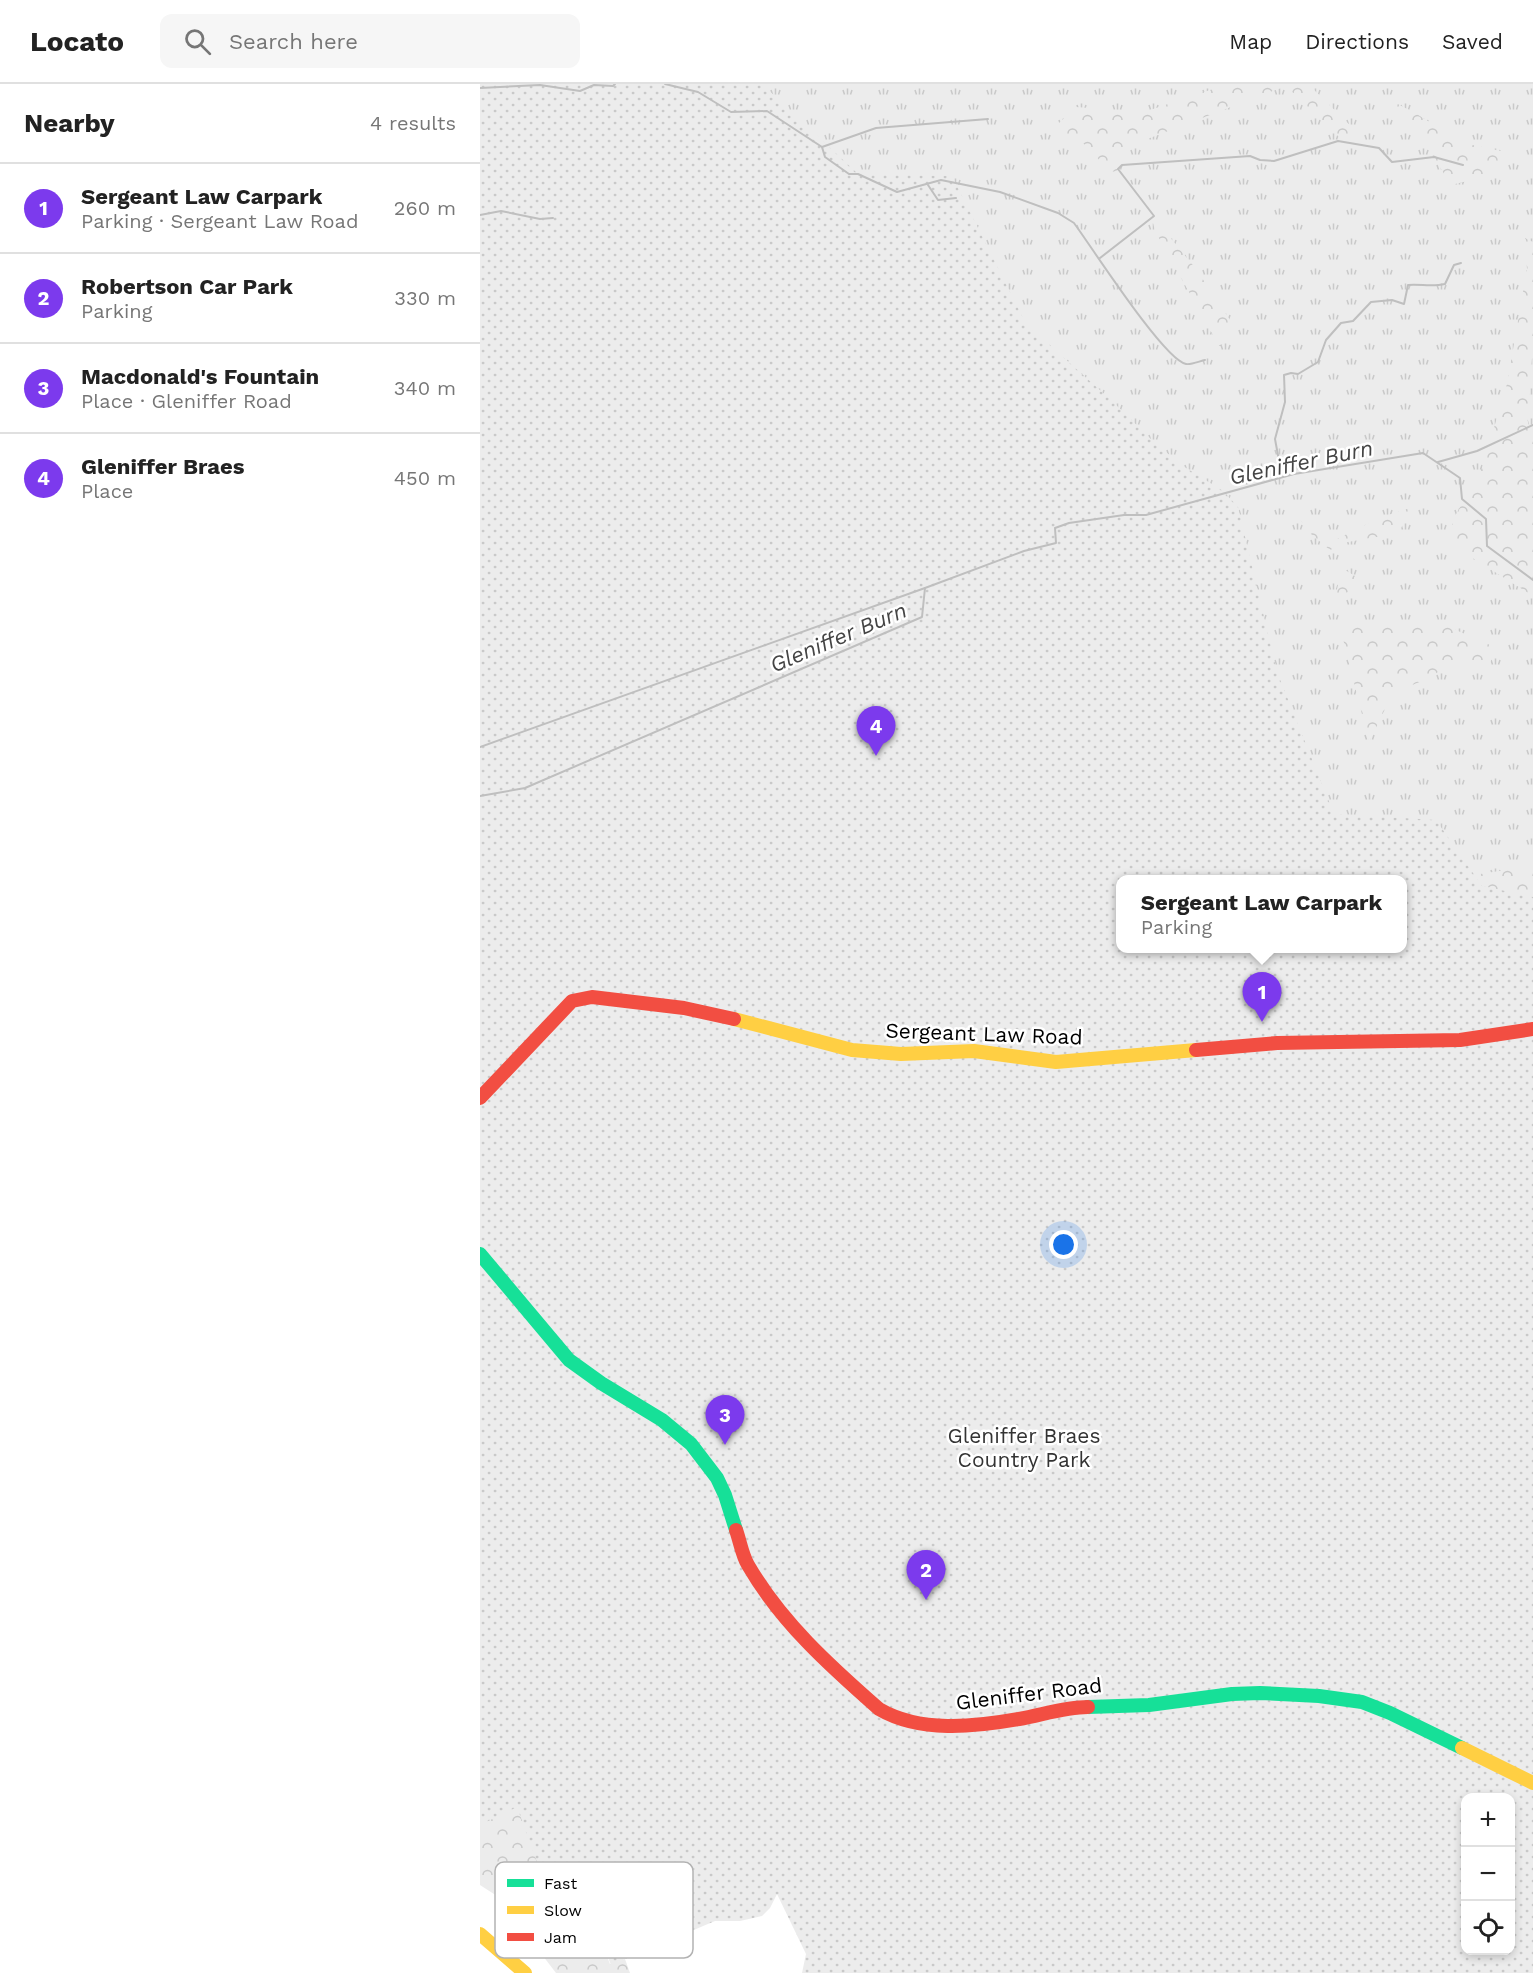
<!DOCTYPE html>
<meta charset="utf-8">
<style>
:root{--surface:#fff;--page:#f6f6f6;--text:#222;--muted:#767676;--line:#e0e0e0;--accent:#7c3aed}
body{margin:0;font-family:"Work Sans",sans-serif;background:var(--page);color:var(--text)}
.controls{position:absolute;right:18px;bottom:18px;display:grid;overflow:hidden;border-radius:12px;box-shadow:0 3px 9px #0003}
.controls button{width:54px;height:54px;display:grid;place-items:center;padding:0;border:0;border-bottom:2px solid var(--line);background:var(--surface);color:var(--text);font:30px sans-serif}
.you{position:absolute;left:584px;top:1161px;width:21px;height:21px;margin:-15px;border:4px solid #fff;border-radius:50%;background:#1a73e8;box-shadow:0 0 0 9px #1a73e833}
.badge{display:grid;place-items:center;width:39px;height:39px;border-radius:50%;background:var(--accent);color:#fff;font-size:20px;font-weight:700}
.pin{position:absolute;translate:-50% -50px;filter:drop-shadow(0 2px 3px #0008)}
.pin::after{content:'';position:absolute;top:32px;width:21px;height:18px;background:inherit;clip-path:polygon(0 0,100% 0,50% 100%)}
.popup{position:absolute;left:636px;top:791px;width:291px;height:78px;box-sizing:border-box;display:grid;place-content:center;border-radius:12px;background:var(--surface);filter:drop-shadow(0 2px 4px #0005);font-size:20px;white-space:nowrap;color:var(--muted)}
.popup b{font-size:22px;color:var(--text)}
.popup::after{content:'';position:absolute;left:50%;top:100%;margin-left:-12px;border:12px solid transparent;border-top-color:var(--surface)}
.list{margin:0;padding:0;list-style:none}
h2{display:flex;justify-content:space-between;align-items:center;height:78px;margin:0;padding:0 24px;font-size:26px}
h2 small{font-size:20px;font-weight:400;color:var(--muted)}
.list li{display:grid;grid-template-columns:39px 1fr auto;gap:18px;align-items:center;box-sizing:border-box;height:90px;padding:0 24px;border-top:2px solid var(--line)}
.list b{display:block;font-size:22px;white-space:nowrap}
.list p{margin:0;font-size:20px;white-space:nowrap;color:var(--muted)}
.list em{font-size:20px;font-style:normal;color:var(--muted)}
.icon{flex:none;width:33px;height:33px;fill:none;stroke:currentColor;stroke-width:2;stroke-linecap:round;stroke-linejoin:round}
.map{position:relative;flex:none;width:1053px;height:1889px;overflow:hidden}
header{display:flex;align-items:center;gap:36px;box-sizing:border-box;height:84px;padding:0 30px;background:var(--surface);border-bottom:2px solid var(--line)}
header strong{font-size:28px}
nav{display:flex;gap:33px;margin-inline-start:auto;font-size:21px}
.search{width:420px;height:54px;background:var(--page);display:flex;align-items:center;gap:15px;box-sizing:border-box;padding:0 21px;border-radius:12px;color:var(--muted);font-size:22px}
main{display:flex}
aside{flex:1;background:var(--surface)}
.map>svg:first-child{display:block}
</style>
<header>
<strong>Locato</strong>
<div class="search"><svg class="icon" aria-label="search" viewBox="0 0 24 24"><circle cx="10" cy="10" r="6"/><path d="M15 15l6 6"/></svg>Search here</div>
<nav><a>Map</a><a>Directions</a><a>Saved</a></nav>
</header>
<main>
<aside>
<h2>Nearby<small>4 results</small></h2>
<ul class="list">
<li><span class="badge">1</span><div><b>Sergeant Law Carpark</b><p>Parking · Sergeant Law Road</p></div><em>260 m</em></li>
<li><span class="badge">2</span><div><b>Robertson Car Park</b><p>Parking</p></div><em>330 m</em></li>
<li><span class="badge">3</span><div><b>Macdonald's Fountain</b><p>Place · Gleniffer Road</p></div><em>340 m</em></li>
<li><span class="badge">4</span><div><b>Gleniffer Braes</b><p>Place</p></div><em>450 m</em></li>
</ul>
</aside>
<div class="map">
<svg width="1053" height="1889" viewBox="0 0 1053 1889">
<defs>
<pattern id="grass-tufts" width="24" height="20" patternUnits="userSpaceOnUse" patternTransform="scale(1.5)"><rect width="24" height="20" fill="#ececec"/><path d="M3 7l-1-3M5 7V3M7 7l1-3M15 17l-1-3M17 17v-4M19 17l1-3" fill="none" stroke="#c9c9c9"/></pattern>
<pattern id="forest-crowns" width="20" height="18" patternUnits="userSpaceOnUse" patternTransform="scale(1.5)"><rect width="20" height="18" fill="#ececec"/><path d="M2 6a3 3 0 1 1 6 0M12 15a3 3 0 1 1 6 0" fill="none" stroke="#c9c9c9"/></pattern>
<pattern id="park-dots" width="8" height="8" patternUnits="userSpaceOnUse" patternTransform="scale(1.5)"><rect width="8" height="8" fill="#ececec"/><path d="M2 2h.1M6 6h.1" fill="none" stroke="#c9c9c9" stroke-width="1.8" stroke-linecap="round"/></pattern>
</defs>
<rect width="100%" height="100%" fill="#fff"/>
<polygon fill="url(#grass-tufts)" points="35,0 1053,0 1053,875 923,864 923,796 641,796 641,864 570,972 0,178"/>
<g fill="url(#forest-crowns)">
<polygon points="748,0 828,0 878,49 859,53 806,2 649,62 637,87 631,88 602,58 577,48 579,39 596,23 664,28"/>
<polygon points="908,15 935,29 983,59 1021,67 1030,79 1000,94 971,101 939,49"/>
<polygon points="671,130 716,185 754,242 741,262 739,262 675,147"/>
<polygon points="1045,154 1053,158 1053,262 1047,334 1053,358 1053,512 967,458 975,432 1002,384 1027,300 1047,185"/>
<polygon points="930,424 919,449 868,458 850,466 832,451 819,434 823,427 855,456 899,434"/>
<polygon points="862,484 883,497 854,518"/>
<polygon points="953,536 1010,561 1013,571 1009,582 997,586 970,580 949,594 918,607 905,625 889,658 860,543"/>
<polygon points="1038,784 1053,784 1053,813 1002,802 994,791"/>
<polygon points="19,1685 66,1781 95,1778 115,1842 130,1880 145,1875 150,1889 76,1889 17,1812 0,1801 0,1694"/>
</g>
<path fill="url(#park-dots)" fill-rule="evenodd" d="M0,0H282L378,90L472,92L546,240L631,316L676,360L703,382L743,407L758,423L797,588L854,730L956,736L1002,802L1053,813V1889H322L326,1870L297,1810L290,1824L282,1832L260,1837H235L131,1881L115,1842L95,1778L66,1781L57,1778L37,1723L0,1741ZM641,796H923V864H641ZM986,1714H1030V1866H986Z"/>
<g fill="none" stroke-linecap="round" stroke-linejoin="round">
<g stroke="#bfbfbf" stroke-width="2">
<path d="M185,0L218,8L251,28L287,27L342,63L345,73L369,90H378L417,108L461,96L520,108L578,129L594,139C611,162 684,276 706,280C711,281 720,277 725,276"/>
<polyline points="0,4 60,1 100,7 114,1 133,2 135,0"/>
<polyline points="342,63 396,44 508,35"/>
<polyline points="448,101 458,116 476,114"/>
<polyline points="0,131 21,127 60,135 73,134"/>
<polyline points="620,174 674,132 638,85 642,81 770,72 780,76 794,77 858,57 899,64 912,78 954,73 983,81"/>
<polyline points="958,378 997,367 1053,341"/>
<path d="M802,393L795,355L805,318L804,291L811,289L818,290L838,278L846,256L861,239L873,237L891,218L912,216L924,220L928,201C941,200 952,203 965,200L974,181L981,179"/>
<polyline points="0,663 445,504"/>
<polyline points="0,712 45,704 442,533 445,504 544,467 576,459 575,444 589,439 644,431 666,431 814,390 943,369 980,394 982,415 1006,435 1007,462 1053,496"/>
</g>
<g stroke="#16e098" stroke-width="14">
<polyline points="0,1170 89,1276 121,1299 182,1336 211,1360 237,1394 245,1411 256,1446"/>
<polyline points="608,1623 669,1621 752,1610 780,1609 839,1612 882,1618 910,1629 982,1664"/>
</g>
<g stroke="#ffcf43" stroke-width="14">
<polyline points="254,935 372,966 421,970 494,967 576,978 716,966"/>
<polyline points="982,1664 1053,1699"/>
<polyline points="0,1850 45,1889"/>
</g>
<g stroke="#f24e42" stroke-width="14">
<polyline points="716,966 797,959 980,956 1053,945"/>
<polyline points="0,1014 92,917 112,913 204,924 254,935"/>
<path d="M256,1446C260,1457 262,1471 268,1481C301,1538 350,1582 399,1625C440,1649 494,1643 539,1635C562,1631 585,1623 608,1623"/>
</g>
</g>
<g text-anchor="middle" stroke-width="5" stroke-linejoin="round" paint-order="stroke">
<g font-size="21" fill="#000" stroke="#fff">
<text transform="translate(504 950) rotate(2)" y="7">Sergeant Law Road</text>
<text transform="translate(549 1610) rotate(-7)" y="7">Gleniffer Road</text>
</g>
<g font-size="21" fill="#333" stroke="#fff">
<text x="544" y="1359">Gleniffer Braes<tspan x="544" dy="24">Country Park</tspan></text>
</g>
<g font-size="22" font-style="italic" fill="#444" stroke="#fff">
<text transform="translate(821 378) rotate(-12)" y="8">Gleniffer Burn</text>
<text transform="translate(358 553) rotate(-23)" y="8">Gleniffer Burn</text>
</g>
</g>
<rect x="15" y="1778" width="198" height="96" rx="9" fill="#fff" stroke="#b2b2b2" stroke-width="1.5"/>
<rect x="27" y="1795" width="27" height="8" fill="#16e098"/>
<rect x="27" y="1822" width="27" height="8" fill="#ffcf43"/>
<rect x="27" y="1849" width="27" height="8" fill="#f24e42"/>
<g font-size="16" fill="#000">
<text x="64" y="1805">Fast</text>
<text x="64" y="1832">Slow</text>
<text x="64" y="1859">Jam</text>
</g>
</svg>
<div class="controls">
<button>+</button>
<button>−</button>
<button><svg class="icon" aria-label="locate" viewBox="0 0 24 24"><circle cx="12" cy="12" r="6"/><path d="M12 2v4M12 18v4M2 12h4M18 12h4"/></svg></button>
</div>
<div class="you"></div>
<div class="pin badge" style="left:782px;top:938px">1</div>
<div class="popup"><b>Sergeant Law Carpark</b>Parking</div>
<div class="pin badge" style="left:446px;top:1516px">2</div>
<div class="pin badge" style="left:245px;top:1361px">3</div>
<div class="pin badge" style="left:396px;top:672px">4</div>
</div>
</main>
